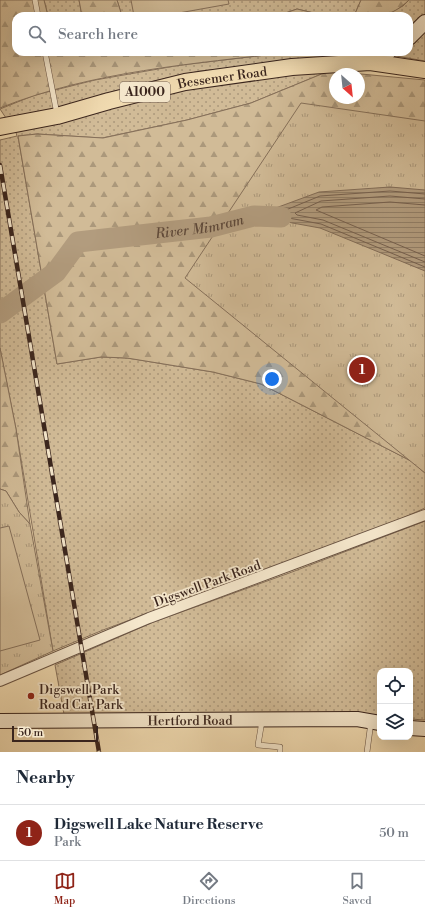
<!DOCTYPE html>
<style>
:root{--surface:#fff;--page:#f6f6f7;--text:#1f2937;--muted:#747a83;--line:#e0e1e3;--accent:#8f2418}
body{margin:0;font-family:"Libre Bodoni",serif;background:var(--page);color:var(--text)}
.controls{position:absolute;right:12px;bottom:12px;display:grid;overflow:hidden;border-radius:8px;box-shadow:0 4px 16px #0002}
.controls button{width:36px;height:36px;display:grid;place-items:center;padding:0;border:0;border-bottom:1px solid var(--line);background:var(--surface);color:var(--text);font:20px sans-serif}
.compass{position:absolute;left:329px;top:68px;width:36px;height:36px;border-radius:50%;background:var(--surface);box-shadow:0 4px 16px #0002;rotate:153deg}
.scale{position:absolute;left:12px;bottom:10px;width:86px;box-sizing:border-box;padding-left:4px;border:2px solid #3a251d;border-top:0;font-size:11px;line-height:14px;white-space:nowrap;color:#3a251d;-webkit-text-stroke:3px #f5e7cc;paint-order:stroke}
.you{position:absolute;left:272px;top:379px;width:14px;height:14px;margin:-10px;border:3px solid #fff;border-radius:50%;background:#1a73e8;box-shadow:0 0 0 6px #1a73e833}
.badge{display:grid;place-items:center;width:26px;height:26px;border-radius:50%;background:var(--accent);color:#fff;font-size:13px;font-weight:700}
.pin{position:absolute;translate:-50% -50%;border:2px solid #fff;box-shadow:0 1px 4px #0006}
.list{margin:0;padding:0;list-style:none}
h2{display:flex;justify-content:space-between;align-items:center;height:52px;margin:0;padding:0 16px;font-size:17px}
h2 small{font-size:13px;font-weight:400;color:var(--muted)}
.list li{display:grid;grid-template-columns:26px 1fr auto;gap:12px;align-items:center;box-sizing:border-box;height:56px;padding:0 16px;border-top:1px solid var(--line)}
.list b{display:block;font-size:15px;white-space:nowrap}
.list p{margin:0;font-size:13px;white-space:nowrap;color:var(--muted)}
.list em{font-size:13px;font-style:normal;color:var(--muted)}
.icon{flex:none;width:22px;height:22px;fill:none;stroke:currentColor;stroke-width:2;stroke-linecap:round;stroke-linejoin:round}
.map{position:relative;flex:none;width:425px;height:752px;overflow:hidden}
.search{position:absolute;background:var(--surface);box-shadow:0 4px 16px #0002;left:12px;right:12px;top:12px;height:44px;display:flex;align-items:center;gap:10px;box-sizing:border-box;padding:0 14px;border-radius:12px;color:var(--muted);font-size:15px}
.sheet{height:108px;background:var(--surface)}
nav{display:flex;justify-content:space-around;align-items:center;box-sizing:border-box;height:56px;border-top:1px solid var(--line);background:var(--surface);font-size:11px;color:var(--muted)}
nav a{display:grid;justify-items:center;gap:2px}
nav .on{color:var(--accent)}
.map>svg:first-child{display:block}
</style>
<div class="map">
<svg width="425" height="752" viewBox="0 0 425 752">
<defs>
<pattern id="grass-dots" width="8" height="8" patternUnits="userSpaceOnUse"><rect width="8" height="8" fill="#d1bb97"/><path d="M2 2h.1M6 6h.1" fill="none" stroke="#ab987b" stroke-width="1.8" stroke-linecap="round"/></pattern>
<pattern id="forest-firs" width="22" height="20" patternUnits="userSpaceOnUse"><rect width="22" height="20" fill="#d1bb97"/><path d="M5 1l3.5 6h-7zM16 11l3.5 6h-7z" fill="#ab987b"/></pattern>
<pattern id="park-tufts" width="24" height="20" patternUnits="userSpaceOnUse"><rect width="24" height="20" fill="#d1bb97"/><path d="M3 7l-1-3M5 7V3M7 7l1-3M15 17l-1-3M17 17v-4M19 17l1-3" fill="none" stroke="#ab987b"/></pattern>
<pattern id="water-rules" width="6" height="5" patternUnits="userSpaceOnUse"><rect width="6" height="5" fill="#b29c7e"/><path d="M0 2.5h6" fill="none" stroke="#927f67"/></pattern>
</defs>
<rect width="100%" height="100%" fill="#f0dab0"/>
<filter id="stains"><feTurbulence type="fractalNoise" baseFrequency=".005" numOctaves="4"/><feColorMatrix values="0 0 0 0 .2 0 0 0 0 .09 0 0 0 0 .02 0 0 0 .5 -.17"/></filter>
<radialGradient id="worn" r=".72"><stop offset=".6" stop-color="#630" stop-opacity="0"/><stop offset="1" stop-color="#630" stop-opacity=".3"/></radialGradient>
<g fill="url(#grass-dots)" stroke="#86705a">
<polygon points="44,0 79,0 82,16 48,16"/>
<polygon points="117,0 361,0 354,16 319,16 318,14 297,9 277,16 122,16"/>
<polygon points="409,0 425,0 425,16 409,32 409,16 382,16 403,6"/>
<polygon points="425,29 425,61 396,56 398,52 409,52 409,43"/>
<polygon points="291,52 383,52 378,56 318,59 200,71 150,82 95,97 71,106 8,121 0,109 35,95 95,80 181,65"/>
<polygon points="329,71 251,103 187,120 102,138 37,134 18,136 57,364 101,357 127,358 213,372 261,384 413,462 425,473 425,508 396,521 103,630 53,651 16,429 0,348 0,140 17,136 15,129 206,83"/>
<polygon points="425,521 425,720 410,719 410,671 380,671 380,716 281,712 64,714 55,665 151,623 292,572"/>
</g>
<g fill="url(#forest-firs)" stroke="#86705a" fill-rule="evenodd">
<path d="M0,0H44L48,16H16V52H56L57,55L73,52H291C194,64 92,71 0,108Z"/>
<polygon points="79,0 117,0 122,16 82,16"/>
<path d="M361,0H409C390,18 379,16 354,16Z"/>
<polygon points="297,9 318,14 319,16 277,16"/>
<path d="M329,71L425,80V473L413,462L261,384L213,372L127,358L101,357L57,364L18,136L37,134L103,138L187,120L251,103ZM335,74H359V98H335Z"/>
<polygon points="0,348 16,429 30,524 19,512 6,491 0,489"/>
</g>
<g fill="url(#park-tufts)" stroke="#86705a">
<polygon points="301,103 425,121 425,473 185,278"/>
<polygon points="0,489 6,491 19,512 30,524 53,651 0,675"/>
</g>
<g fill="#d1bb97" stroke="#86705a">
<polygon points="131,0 228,0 229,4 162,16 134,16"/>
<polygon points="9,526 40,640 0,651 0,528"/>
</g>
<polygon fill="url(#water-rules)" stroke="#826c57" points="390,187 425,190 425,271 320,228 254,216 319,192"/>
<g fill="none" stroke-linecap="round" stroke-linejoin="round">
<g stroke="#76604e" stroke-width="1">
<polyline points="425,194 390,191 320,196 276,214 278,216 321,224 425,267"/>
<polyline points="425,199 390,196 321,201 295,213 297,215 323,220 425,262"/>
<polyline points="425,205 390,202 322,207 316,210 425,256"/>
</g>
<path stroke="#b29c7e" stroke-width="21" id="s1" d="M0,313L56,272L78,242L211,227L254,216L281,217"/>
<defs>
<g id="lane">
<polyline points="35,0 38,16"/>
<polyline points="45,52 57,114"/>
<polyline points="262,721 258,745 280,747 280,752"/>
<polyline points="367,752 371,722"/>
</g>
<polyline id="street" points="0,681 149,618 425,515"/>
<g id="secondary">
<polyline points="409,38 425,22"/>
<polyline points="370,62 389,52"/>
<path id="s2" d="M0,721L357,719L380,723"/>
<polyline points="410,728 425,729"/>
</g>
<g id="primary">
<path id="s3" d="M0,127L57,116L109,101L185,82L292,67L370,62L425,70"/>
</g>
</defs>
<use href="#lane" stroke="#685242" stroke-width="6"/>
<use href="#street" stroke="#685242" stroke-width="12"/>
<use href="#secondary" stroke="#3a251d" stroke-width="16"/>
<use href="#primary" stroke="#3a251d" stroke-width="18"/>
<use href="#lane" stroke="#f5e7cc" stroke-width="5"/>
<use href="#street" stroke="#f5e7cc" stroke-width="10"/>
<use href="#secondary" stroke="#f5e7cc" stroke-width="14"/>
<use href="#primary" stroke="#f0dab0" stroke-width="16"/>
<defs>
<polyline id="rail" points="0,165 99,752"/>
</defs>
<use href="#rail" stroke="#3a251d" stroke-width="4.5"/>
<use href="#rail" stroke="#f5e7cc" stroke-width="3" stroke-dasharray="9" stroke-linecap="butt"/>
</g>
<circle fill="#8f2418" stroke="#f5e7cc" stroke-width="1.5" cx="31" cy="696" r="4"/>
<g text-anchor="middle" stroke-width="3.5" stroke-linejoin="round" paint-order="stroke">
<rect fill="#f5e7cc" stroke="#725f52" stroke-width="1" x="120" y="82" width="50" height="20" rx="3"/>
<g font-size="12" font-weight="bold" fill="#3a251d">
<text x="145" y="96">A1000</text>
</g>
<g font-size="13" fill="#3a251d" stroke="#f5e7cc">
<text dy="5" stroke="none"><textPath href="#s3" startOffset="228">Bessemer Road</textPath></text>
<text transform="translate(207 583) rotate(-20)" y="5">Digswell Park Road</text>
<text dy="5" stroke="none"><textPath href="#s2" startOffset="190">Hertford Road</textPath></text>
</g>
<g font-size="13" fill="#3a251d" stroke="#f5e7cc" text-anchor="start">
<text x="39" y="694">Digswell Park<tspan x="39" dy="15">Road Car Park</tspan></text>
</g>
<g font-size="14" font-style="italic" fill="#5e493a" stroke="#f5e7cc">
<text dy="5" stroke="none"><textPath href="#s1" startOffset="229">River Mimram</textPath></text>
</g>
</g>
<rect width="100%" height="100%" filter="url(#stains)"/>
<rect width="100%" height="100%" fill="url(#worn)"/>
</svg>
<div class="controls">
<button><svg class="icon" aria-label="locate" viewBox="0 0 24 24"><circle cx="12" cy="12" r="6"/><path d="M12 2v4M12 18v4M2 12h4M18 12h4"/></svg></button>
<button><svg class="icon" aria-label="layers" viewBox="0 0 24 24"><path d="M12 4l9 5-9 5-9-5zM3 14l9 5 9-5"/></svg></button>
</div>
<svg class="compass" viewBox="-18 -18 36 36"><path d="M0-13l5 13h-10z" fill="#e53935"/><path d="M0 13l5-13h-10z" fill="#747a83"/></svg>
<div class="scale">50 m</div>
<div class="you"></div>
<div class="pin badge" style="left:362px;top:370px">1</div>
<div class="search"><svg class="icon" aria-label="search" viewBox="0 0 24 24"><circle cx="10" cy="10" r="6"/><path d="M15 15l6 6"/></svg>Search here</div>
</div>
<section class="sheet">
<h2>Nearby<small></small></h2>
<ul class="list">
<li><span class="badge">1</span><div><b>Digswell Lake Nature Reserve</b><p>Park</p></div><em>50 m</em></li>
</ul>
</section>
<nav>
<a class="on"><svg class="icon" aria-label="map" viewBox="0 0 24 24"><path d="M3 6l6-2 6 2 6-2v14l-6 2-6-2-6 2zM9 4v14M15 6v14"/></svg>Map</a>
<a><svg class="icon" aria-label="directions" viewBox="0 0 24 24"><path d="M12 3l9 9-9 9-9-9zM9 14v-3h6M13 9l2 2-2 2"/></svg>Directions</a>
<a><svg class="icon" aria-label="saved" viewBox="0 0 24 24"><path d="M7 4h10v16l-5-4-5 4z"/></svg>Saved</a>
</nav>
